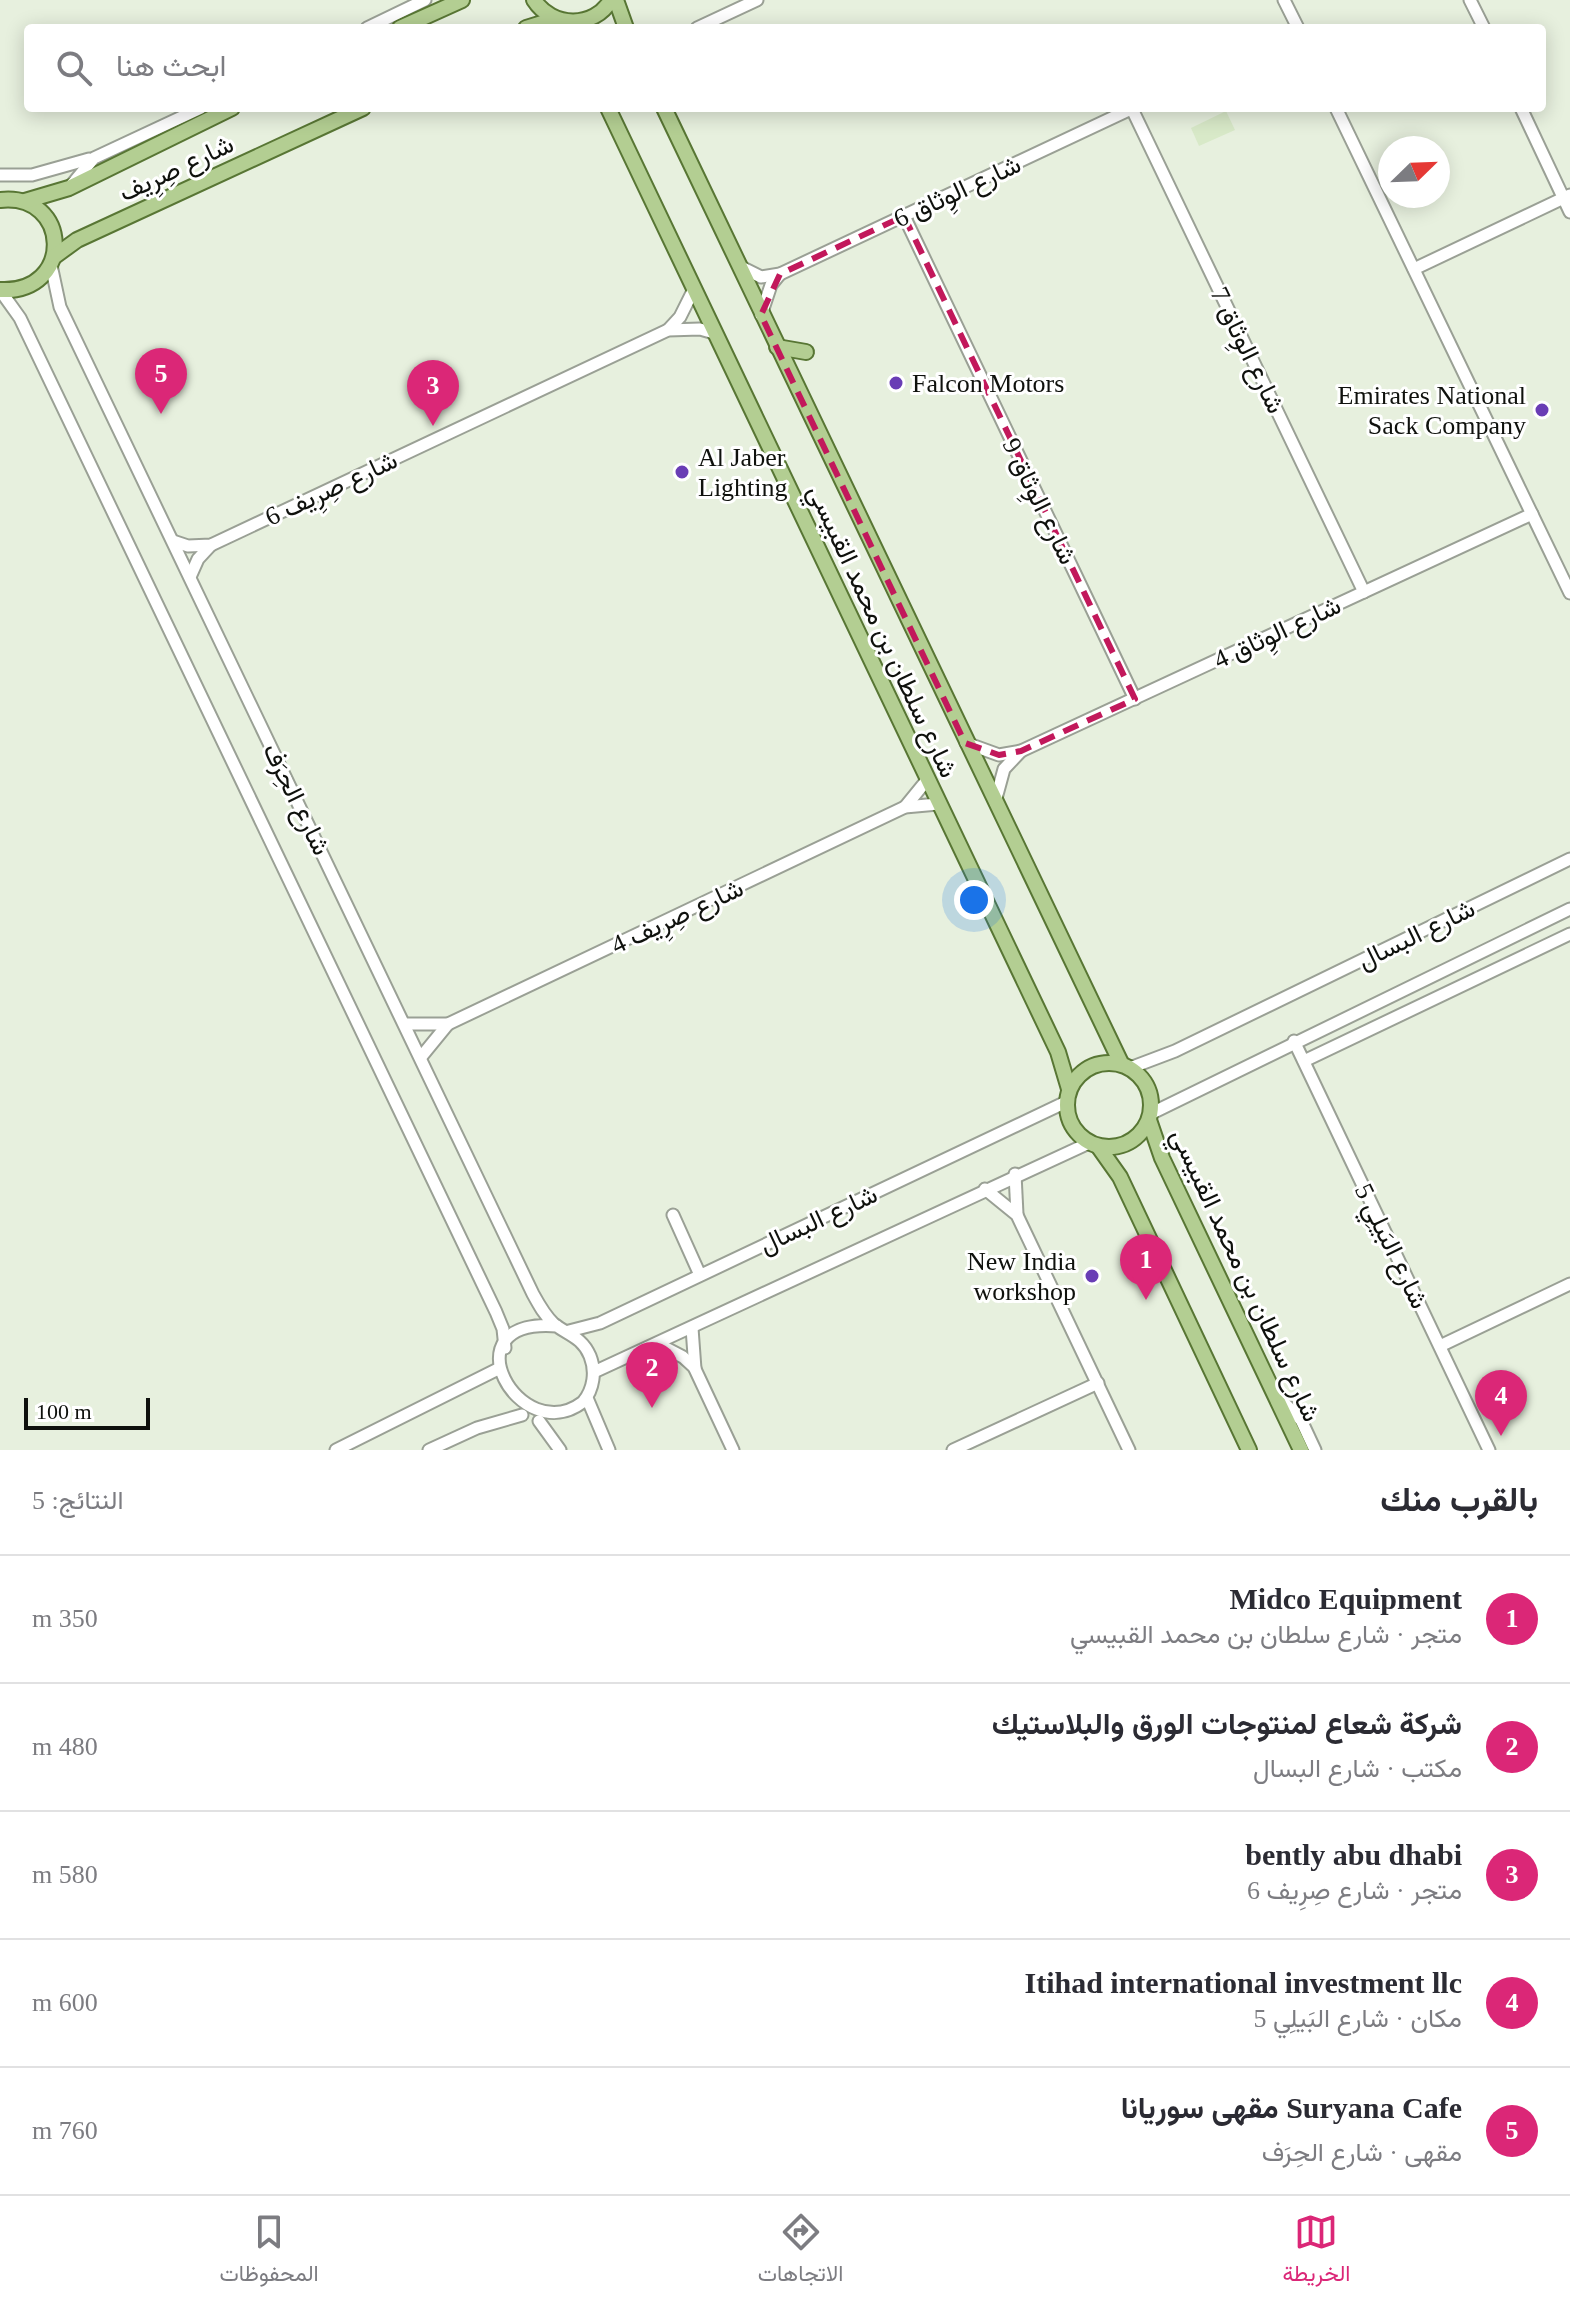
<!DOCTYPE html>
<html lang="ar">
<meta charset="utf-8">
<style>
:root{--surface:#fff;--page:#f2f2f3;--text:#2b2b33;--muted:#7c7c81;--line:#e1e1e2;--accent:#db2777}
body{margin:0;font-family:"Times New Roman",Vazirmatn,serif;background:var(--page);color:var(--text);direction:rtl}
.compass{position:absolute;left:1378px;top:136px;width:72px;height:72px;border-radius:50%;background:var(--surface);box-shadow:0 4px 20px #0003;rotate:67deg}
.scale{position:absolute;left:24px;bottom:20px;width:126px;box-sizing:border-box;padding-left:8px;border:4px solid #0f110d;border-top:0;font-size:22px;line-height:28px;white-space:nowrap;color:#0f110d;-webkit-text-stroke:6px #fff;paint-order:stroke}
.you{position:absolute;left:974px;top:900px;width:28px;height:28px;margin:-20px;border:6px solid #fff;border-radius:50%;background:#1a73e8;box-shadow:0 0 0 12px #1a73e833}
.badge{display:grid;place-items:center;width:52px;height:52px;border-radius:50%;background:var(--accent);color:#fff;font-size:26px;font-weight:700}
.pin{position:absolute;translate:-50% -66px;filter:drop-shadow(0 2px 4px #0008)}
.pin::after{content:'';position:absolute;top:42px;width:28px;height:24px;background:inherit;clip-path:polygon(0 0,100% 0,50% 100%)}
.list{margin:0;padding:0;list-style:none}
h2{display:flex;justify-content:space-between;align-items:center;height:104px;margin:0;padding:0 32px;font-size:34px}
h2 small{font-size:26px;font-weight:400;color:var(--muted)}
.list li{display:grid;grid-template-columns:52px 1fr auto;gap:24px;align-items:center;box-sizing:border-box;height:128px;padding:0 32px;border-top:2px solid var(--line)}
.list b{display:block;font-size:30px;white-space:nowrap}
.list p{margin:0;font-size:26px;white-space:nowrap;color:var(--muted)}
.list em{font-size:26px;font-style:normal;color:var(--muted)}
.icon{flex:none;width:44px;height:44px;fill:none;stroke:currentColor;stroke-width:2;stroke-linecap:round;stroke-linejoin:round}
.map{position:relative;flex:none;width:1570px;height:1450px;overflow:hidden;direction:ltr}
.search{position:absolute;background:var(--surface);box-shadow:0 4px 20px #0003;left:24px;right:24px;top:24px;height:88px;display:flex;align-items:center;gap:20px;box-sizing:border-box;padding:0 28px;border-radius:8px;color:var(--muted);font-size:30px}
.sheet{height:744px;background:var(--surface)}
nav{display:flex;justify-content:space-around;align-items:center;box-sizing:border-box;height:112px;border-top:2px solid var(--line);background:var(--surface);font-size:22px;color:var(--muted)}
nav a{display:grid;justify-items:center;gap:4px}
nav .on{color:var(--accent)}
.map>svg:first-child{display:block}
</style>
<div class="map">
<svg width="1570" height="1450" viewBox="0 0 1570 1450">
<rect width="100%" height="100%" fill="#f5fbef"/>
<path fill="#e7f0de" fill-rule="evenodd" d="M0,0H1570V1450H0ZM28,28H1542V108H28ZM1390,148H1438V196H1390Z"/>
<polygon fill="#d8e9c8" points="1226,111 1235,130 1199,146 1191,128"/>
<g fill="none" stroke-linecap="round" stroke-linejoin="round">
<defs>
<g id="minor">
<polyline points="1284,0 1298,28"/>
<polyline points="1470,0 1484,28"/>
<polyline points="367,28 425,0"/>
<polyline points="697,28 757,0"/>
<polyline points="1336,108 1570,593"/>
<polyline points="1521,108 1570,212"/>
<polyline points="1132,109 1364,592"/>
<polyline points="0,175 32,175 89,159"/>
<polyline points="69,188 94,158 201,108"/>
<polyline points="904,216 1135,699"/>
<path d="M51,265L60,307L533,1294C539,1305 545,1316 554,1324C568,1335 582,1337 590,1356C596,1371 594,1389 583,1402C520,1450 445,1317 557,1326"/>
<polyline points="741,267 761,277 780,274 1133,108"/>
<polyline points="1414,269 1570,195"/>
<path d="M0,290L20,318C178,650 340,980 496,1312L503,1329L505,1348"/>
<polyline points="761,315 771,285 780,274"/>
<polyline points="668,330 680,317 694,289"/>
<polyline points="173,541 188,546 211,545 668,330 700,329 714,333"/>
<polyline points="190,577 198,559 211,545"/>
<polyline points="966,743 999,755 1021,751 1532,514"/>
<polyline points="995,802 1004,769 1021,751"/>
<polyline points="905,807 927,780"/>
<polyline points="406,1024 448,1024 905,807 938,804"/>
<polyline points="1294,1041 1489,1450"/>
<polyline points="421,1057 448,1024"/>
<polyline points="1304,1061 1570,934"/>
<polyline points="1130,1068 1175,1051 1570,859"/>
<polyline points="1150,1114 1570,909"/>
<polyline points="1015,1174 1017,1214"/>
<polyline points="985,1189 1017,1215 1129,1450"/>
<polyline points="673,1215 700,1275"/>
<polyline points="692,1328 695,1369 733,1450"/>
<polyline points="569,1331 600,1323 1066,1102"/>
<polyline points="658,1344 683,1357 695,1368"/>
<polyline points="1440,1346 1570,1284"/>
<polyline points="594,1372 1089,1143"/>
<polyline points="587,1398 609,1450"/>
<polyline points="1280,1399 1301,1420 1315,1450"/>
<polyline points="539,1421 560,1450"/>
<polyline points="336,1450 498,1369"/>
<polyline points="429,1450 477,1428 522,1415"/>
<polyline points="953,1450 1098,1383"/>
</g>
<g id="major">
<path d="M534,0C552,28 594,29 611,0"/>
<polyline points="616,0 626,28"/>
<polyline points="400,28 462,0"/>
<polyline points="526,28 555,19"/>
<polyline points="608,108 1058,1052 1069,1089"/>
<polyline points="664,108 1121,1063"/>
<path d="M0,200C71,192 75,294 0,290"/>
<polyline points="25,201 69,188 232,108"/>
<polyline points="55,256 77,240 363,108"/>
<polyline points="777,347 806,352"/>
<circle cx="1109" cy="1105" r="42"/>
<polyline points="1149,1120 1162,1158 1301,1450"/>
<polyline points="1098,1146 1120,1177 1249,1450"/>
</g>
</defs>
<use href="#minor" stroke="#9aa095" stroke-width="15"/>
<use href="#major" stroke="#587634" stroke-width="18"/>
<use href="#minor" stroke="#fff" stroke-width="11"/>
<use href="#major" stroke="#b3ce92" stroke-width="14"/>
</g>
<path fill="none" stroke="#c2185b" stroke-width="6" stroke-dasharray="16 10" stroke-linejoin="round" d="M904,216L1135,699L1021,751L999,755L965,743L761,315L780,274Z"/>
<g fill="#693db5" stroke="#fff" stroke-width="3">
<circle cx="896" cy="383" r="8"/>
<circle cx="1542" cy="410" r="8"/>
<circle cx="682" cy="472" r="8"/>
<circle cx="1092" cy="1276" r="8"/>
</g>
<g text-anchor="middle" stroke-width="6" stroke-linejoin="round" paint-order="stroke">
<g font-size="26" fill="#0f110d" stroke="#fff">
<text transform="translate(176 168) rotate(-25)" y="9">شارع صِرِيف</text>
<text transform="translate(957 191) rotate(-25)" y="9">شارع الوِثاق 6</text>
<text transform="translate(1248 350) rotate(64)" y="9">شارع الوِثاق 7</text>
<text transform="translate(331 488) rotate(-25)" y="9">شارع صِرِيف 6</text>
<text transform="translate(1040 501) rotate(64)" y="9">شارع الوِثاق 9</text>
<text transform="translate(883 631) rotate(65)" y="9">شارع سلطان بن محمد القبيسي</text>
<text transform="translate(1277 632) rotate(-25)" y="9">شارع الوِثاق 4</text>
<text transform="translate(297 799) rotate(64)" y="9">شارع الحِرَف</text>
<text transform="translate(677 916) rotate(-25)" y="9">شارع صِرِيف 4</text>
<text transform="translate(1416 934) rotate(-26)" y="9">شارع البسال</text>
<text transform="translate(818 1219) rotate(-25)" y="9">شارع البسال</text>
<text transform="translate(1392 1246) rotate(64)" y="9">شارع البَيلِي 5</text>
<text transform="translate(1246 1275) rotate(65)" y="9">شارع سلطان بن محمد القبيسي</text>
</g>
<g font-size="26" fill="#0f110d" stroke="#fff" text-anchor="start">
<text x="912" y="392">Falcon Motors</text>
<text x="1526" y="404" text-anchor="end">Emirates National<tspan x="1526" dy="30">Sack Company</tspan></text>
<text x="698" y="466">Al Jaber<tspan x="698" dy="30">Lighting</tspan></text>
<text x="1076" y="1270" text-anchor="end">New India<tspan x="1076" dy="30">workshop</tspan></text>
</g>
</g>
</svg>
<svg class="compass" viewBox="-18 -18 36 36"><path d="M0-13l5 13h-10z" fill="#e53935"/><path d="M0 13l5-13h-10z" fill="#7c7c81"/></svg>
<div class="scale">100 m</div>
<div class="you"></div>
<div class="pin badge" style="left:1146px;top:1300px">1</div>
<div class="pin badge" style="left:652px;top:1408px">2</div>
<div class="pin badge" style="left:433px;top:426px">3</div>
<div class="pin badge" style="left:1501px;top:1436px">4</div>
<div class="pin badge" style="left:161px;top:414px">5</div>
<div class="search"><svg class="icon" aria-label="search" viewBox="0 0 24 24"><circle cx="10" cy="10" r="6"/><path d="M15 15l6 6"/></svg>ابحث هنا</div>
</div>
<section class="sheet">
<h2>بالقرب منك<small>النتائج: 5</small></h2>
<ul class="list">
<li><span class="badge">1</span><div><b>Midco Equipment</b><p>متجر · شارع سلطان بن محمد القبيسي</p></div><em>350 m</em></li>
<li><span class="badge">2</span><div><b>شركة شعاع لمنتوجات الورق والبلاستيك</b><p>مكتب · شارع البسال</p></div><em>480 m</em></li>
<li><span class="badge">3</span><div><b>bently abu dhabi</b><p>متجر · شارع صِرِيف 6</p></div><em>580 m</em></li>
<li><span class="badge">4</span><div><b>Itihad international investment llc</b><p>مكان · شارع البَيلِي 5</p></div><em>600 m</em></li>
<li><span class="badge">5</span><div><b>Suryana Cafe مقهى سوريانا</b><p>مقهى · شارع الحِرَف</p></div><em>760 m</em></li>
</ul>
</section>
<nav>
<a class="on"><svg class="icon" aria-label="map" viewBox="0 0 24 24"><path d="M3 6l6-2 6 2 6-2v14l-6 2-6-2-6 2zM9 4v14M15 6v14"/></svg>الخريطة</a>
<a><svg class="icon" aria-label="directions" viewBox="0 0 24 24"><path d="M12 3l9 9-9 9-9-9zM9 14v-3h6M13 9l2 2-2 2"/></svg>الاتجاهات</a>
<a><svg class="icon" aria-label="saved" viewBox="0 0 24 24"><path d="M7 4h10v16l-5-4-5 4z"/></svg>المحفوظات</a>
</nav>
